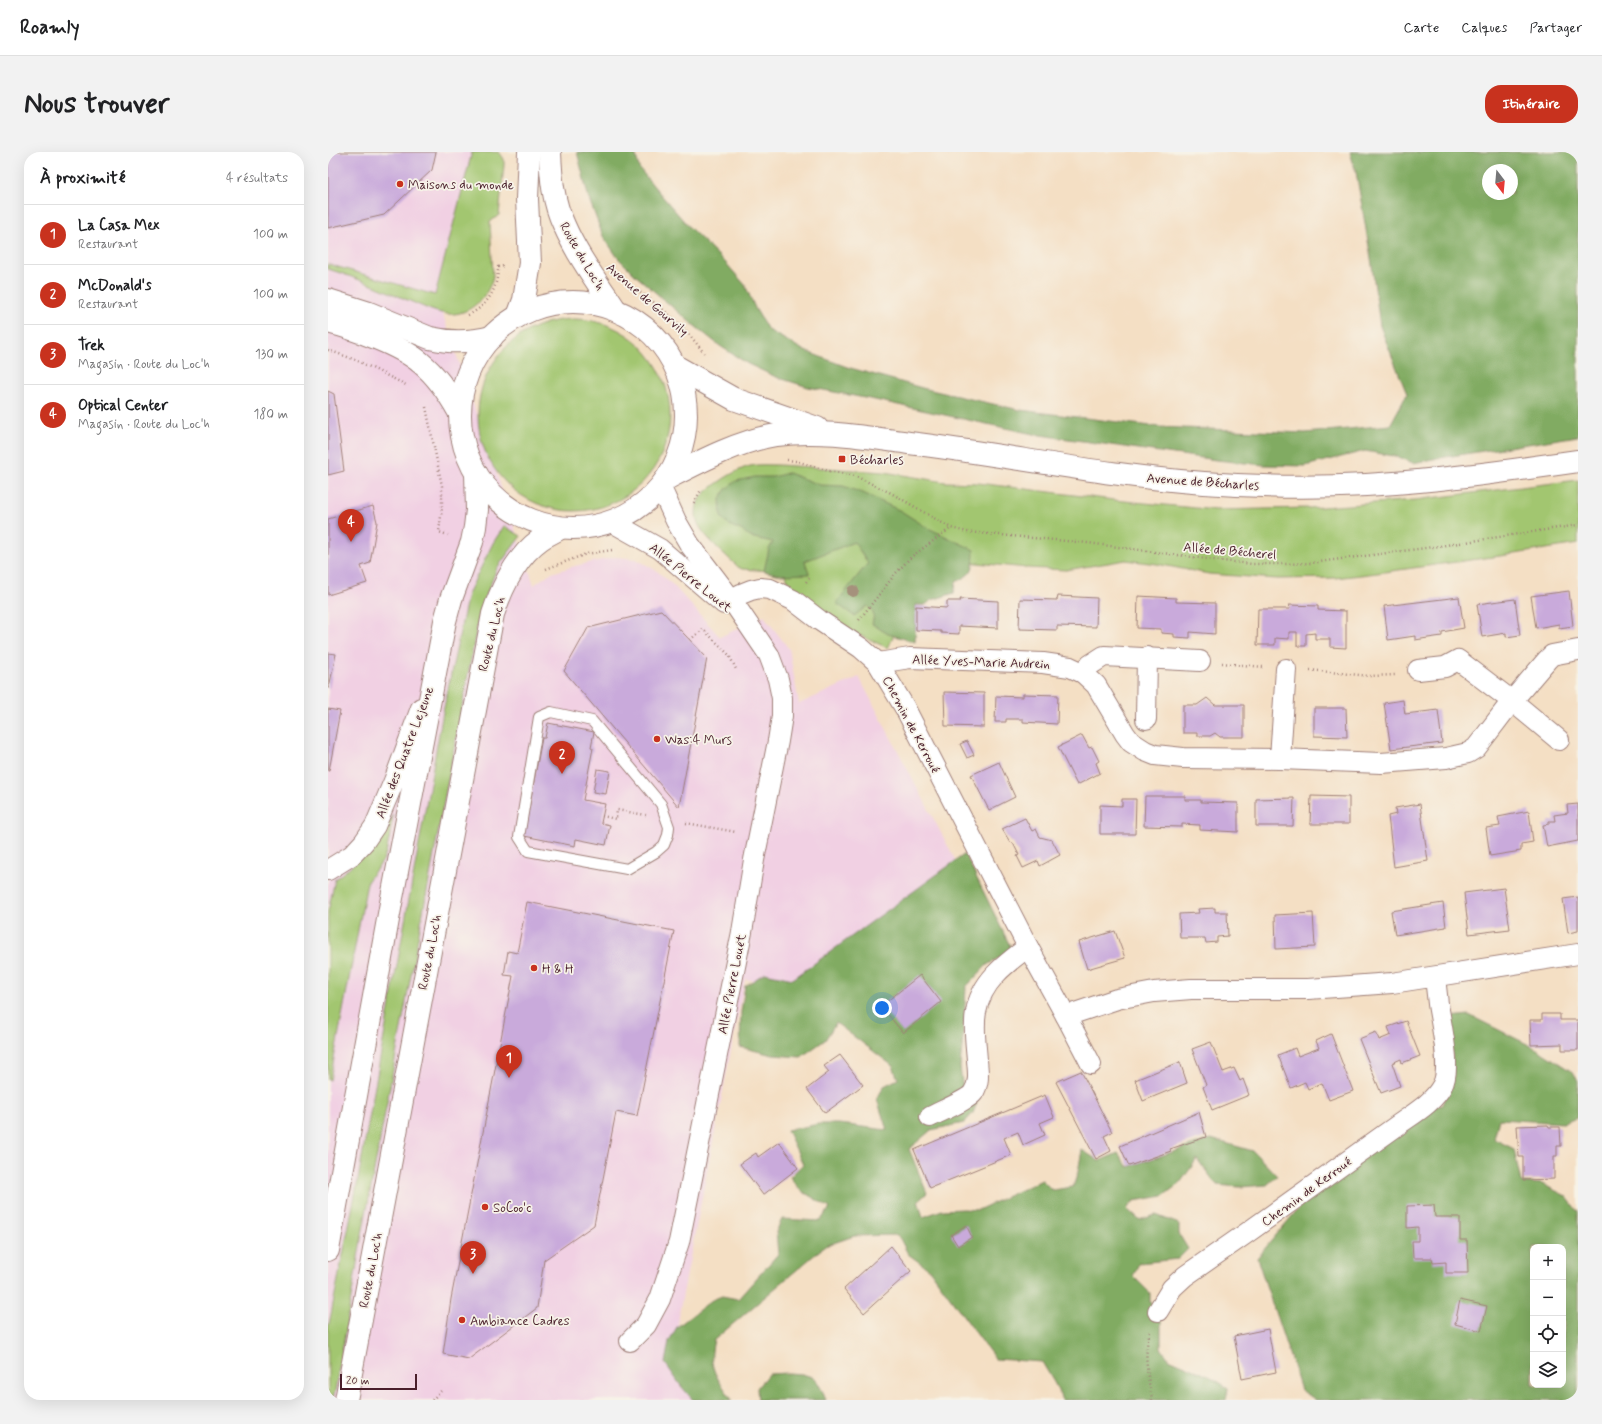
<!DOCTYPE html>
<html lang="fr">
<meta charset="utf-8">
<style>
:root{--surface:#fff;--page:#f2f2f2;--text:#202124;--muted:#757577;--line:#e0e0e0;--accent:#c8321e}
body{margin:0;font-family:Mynerve,sans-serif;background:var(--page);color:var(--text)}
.controls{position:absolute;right:12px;bottom:12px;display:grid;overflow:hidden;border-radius:8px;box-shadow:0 4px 16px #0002}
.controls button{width:36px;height:36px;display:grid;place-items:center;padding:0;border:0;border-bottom:1px solid var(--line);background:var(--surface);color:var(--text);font:20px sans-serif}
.compass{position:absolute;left:1154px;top:12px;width:36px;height:36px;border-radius:50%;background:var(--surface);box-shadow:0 4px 16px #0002;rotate:164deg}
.scale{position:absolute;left:12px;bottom:10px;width:77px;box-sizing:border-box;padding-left:4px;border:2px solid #4a1f2b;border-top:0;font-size:11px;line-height:14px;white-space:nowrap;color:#4a1f2b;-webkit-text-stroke:3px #f7f3e8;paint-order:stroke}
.you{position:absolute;left:554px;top:856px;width:14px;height:14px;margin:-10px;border:3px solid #fff;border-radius:50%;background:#1a73e8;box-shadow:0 0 0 6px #1a73e833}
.badge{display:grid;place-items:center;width:26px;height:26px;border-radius:50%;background:var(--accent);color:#fff;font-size:13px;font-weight:700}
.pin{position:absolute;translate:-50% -33px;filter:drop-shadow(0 1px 2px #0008)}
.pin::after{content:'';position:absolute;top:21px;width:14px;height:12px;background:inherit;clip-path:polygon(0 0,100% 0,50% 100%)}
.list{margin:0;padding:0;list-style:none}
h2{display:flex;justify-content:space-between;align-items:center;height:52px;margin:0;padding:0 16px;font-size:17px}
h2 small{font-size:13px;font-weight:400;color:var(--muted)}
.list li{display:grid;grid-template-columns:26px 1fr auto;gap:12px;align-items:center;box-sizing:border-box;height:60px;padding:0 16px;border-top:1px solid var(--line)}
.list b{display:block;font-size:15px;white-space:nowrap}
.list p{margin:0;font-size:13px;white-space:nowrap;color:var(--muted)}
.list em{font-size:13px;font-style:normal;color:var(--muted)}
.icon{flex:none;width:22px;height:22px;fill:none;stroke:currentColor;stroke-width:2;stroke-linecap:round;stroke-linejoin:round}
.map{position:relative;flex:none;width:1250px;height:1248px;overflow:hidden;border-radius:16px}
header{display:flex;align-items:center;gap:24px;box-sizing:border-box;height:56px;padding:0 20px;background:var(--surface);border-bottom:1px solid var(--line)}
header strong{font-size:19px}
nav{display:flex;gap:22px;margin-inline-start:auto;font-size:14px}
.intro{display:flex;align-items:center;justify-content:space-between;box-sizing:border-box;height:96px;padding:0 24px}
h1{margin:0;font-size:28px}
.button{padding:10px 18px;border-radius:16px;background:var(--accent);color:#fff;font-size:14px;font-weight:700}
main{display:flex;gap:24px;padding:0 24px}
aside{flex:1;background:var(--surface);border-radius:16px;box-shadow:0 4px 16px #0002}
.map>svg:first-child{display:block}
</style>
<header>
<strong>Roamly</strong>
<nav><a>Carte</a><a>Calques</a><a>Partager</a></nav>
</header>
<div class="intro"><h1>Nous trouver</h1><a class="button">Itinéraire</a></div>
<main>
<aside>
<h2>À proximité<small>4 résultats</small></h2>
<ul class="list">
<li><span class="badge">1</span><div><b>La Casa Mex</b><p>Restaurant</p></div><em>100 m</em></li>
<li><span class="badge">2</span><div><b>McDonald's</b><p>Restaurant</p></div><em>100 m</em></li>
<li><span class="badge">3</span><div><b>Trek</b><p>Magasin · Route du Loc'h</p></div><em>130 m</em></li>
<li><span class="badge">4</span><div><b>Optical Center</b><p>Magasin · Route du Loc'h</p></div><em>180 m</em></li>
</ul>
</aside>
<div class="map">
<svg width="1250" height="1248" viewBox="0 0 1250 1248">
<rect width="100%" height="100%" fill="#f7f3e8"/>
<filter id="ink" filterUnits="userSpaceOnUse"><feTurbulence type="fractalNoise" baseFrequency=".025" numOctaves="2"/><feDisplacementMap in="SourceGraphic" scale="8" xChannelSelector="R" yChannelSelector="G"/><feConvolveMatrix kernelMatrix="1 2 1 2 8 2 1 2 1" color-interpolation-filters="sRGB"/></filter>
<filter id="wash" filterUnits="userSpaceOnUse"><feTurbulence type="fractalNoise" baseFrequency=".012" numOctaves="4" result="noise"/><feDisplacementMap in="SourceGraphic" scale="16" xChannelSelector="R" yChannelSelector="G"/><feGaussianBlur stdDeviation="0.9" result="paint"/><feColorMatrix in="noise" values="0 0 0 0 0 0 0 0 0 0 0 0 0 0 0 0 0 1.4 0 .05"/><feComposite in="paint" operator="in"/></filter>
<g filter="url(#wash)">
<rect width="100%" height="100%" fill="#f4dfc4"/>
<polygon fill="#f1d0e3" points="0,0 147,0 109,145 206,433 221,422 247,414 287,405 308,407 329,419 346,434 392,485 436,464 461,497 471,552 531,525 631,715 471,836 417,827 352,1157 348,1187 396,1248 0,1248"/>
<g fill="#a2c670" stroke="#76724e">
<path d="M144,0H171L176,7V13L171,63L162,70L165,124C161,144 142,164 120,162C106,161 90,152 77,147C52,136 26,125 0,117V112L107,143Z"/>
<circle cx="246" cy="263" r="96"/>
<path d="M450,313L556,320L617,330L650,331L786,348L888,358L981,356L1087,348L1250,328V392L1193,401L1049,421L1007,426L949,427L881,422L829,412L798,408L738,418L699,416L619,408L568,479L560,496L524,480L465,439L456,420L414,417L410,415C398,403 374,384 369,369C367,362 368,351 373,345C384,333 407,318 422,314C431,312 441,313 450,313Z"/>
<polygon points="176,374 193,384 169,416 152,459 33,1088 7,1240 4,1248 0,1248 0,1177 29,1033 115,560 140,442 165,391"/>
<path d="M65,663C63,675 60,701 54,710C49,718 43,722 39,731L2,928L0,927V760L7,727C30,710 50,688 65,663Z"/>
</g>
<g fill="#81ab62" stroke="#666546" fill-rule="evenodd">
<path d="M249,0H307L311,16L329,38L361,75L397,110L417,133L427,156L440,178L477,199L519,215L598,237L692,258L831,275L977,281L1062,273L1079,242L1052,174L1043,106L1028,20L1022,0H1250V284L1105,307L1085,311L1071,305L1037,299L977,314L936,313L888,308L705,282L547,248L480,235L448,225L420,212L392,194L363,171L306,122L290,106L275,84L261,47ZM1160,18H1184V42H1160Z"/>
<path d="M460,321L492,333L515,334L535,341L573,359L598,375L646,398C645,418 647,420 628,430L626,441L604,448L597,453H588L587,490L560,482L544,472C546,463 547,460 539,454L526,464L508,451L540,411L526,390L477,409L481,422L453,423L436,419L441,397L445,390L422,385L415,379L401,373L393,365L392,347L398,337L408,329L427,325H445Z"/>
<path d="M637,702L684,798L659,813L638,835L635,885L632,915L634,931L649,951L645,961L636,971L603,978L581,997L599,1041L590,1049L595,1065L614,1058L636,1057L650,1058L714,1028L724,1038L745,1035L750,1020L754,998L771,1009L790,1001L800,1015L883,987L925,999L949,1024L939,1033L912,1035L889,1033L869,1007L852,1031L835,1044L806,1049L799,1057L811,1068L828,1063L851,1072V1082L860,1097L850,1107L811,1111L805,1124L822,1141V1150L833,1167V1196L841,1207L883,1225L900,1236L898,1248H734L727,1232L714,1210L667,1207L602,1118L580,1102L570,1083L526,1084L497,1094L386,1188C379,1217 389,1225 404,1248H365L353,1234L337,1211L341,1189L349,1175L384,1148L394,1144L410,1147L450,1102L448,1080L454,1067L492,1069L502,1056L472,1038L462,1025L475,1012L459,978L491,972H511L559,978L549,947L556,934L570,927L565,914L508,871L497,888L473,905L445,903L412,895L413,860L417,834L437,821L465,827ZM638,1073L630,1093L623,1083Z"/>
<path d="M1141,863L1209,897L1246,921L1250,930L1249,966L1235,971L1171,967L1166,987L1186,997L1193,1030L1214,1032L1238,1044L1250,1060V1248H988L973,1238L929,1106L980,1045L1099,956L1114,953L1125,925L1123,865ZM1205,1095H1235V1233H1205Z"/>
<polygon points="460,1221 474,1222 487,1226 496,1242 498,1248 430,1248 429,1236 440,1222"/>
</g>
<g id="blocks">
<g fill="#c9aadb">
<polygon points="0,0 108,0 104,18 56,63 0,76"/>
<polygon points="0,239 6,242 16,319 0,323"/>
<polygon points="45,354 49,370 42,411 33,414 39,431 0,443 0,367"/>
<polygon points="1241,439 1245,474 1231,476 1231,472 1208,476 1203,444"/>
<polygon points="730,444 769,446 768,475 729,474 729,478 691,477 692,447 729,448"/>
<polygon points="810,444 848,446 848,450 887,451 887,482 862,480 862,486 846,485 846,482 833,481 833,477 809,476"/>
<polygon points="1131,445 1136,476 1114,480 1114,484 1100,486 1087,488 1087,484 1060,488 1056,454"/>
<polygon points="632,447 670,449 670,476 631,474 631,482 613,481 613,479 588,478 588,454 619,456 619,449 633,449"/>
<polygon points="1187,447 1192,483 1178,485 1178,481 1154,485 1149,452"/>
<polygon points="961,453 990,454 990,458 1018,459 1018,496 1002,495 1002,487 987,487 987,481 978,482 978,494 969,494 969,480 961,480 961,487 947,486 947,493 929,493 930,457 962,457"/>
<polygon points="333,458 379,506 351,655 236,519 260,476"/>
<polygon points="0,501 8,502 1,536 0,536"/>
<polygon points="616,540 656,541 656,575 617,574"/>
<polygon points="695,542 730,543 729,572 695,570 695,567 678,567 678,570 667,570 668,544 695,545"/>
<polygon points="879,546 887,553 916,553 916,585 892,585 887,581 882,584 869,584 869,581 855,581 855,553 869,553"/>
<polygon points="1075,548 1077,562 1110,558 1114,591 1063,597 1056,551"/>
<polygon points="986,556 1018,556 1019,585 986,584"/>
<polygon points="0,557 12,559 1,619 0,619"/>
<polygon points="220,571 266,580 263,595 265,596 255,648 277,652 273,671 282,673 278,693 248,687 247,694 196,684 214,586 217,586"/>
<polygon points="754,583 761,596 764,595 771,609 768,611 772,621 749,633 730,595"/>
<polygon points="639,589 646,603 639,606 632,592"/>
<polygon points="671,610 687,645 661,658 643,623"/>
<polygon points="269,617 282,619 278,642 265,640"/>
<polygon points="817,644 857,644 857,648 873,648 873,650 910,651 910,680 872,678 872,673 854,672 854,675 816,674"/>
<polygon points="983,644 1021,645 1021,672 982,672"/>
<polygon points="966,646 965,674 928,674 928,647"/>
<polygon points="794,647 808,647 807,682 772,682 772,653 794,654"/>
<polygon points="1092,652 1100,709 1066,715 1060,664 1068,662 1067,656"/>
<polygon points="1250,652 1250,689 1219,695 1215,673 1221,672 1221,669 1227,669 1226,663 1240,661 1239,653"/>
<polygon points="1201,659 1205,690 1193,692 1193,699 1162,704 1158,676 1172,674 1170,665"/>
<polygon points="697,666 704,679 708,677 712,685 724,688 732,703 712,714 710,709 695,716 689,704 691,703 685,691 682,690 674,677"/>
<polygon points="1176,736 1182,777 1141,782 1136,741"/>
<polygon points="1250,745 1250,779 1240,781 1235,747"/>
<polygon points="199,750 346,779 309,964 288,960 266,1073 216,1108 209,1156 141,1207 115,1202 123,1147 185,824 176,823 180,799 189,801"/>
<polygon points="1115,751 1118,775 1067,783 1063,759"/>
<polygon points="887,756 887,760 899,760 900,784 889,785 889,790 878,791 877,786 852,786 851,762 871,761 870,757"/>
<polygon points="985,761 987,795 948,797 947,763"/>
<polygon points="787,779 797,806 759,817 751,790"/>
<polygon points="592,823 613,850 575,881 553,854"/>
<polygon points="1214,862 1232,862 1232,868 1250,868 1250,898 1234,898 1234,892 1203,893 1202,868 1214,868"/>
<polygon points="1078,869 1092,904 1074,911 1073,907 1064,911 1072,934 1053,941 1031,887 1048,880 1051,888 1063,883 1060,875"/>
<polygon points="1003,882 1025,939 1001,948 994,931 980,937 977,930 963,936 950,903 967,896 970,904 991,896 988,889"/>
<polygon points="883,890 895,920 906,916 912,929 915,927 921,943 884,958 875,935 878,933 864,897"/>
<polygon points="512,903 535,933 497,961 479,937 501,920 496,914"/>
<polygon points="852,910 859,931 815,949 807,928"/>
<polygon points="753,919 784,980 776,984 783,999 768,1007 728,930"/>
<polygon points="717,943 726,965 712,971 717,983 695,993 690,980 676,986 683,1003 602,1036 586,998"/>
<polygon points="871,960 878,985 842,997 843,999 801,1014 792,994"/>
<polygon points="1220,973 1221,975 1232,975 1233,994 1229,994 1229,1004 1226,1004 1226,1027 1195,1028 1195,1005 1191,1005 1189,974"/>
<polygon points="451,990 470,1016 435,1043 412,1012 428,1001 430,1005"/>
<polygon points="1106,1053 1107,1065 1132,1065 1132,1088 1139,1088 1140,1121 1118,1121 1118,1110 1105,1111 1104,1106 1085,1106 1084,1089 1090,1089 1090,1075 1079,1076 1079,1054"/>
<polygon points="638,1073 644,1085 630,1094 623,1083"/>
<polygon points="563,1094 583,1119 536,1161 516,1137"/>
<polygon points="1132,1148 1159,1154 1153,1179 1127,1172"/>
<polygon points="940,1177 948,1220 914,1227 906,1184"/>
</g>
</g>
</g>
<g filter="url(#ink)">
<use href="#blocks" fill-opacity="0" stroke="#9f7f78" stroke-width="1"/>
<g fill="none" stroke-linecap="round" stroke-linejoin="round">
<defs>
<polygon id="lane" points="223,560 264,569 333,652 341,675 340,683 336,693 328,700 299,717 200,699 191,685 211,565"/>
<g id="street">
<polyline points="284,370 332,397 396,452"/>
<polyline points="396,451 413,442 423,438 432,436 442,437 465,448 491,468 533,496 550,511 577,556 700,795 738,864 789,847 826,840 863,837 980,837 1064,831 1250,802"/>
<polyline points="550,511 582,506 715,511 742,515 755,521 768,533 797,582 803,590 817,599 827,603 855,606 952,607 1053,611 1118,606 1140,601 1148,596 1155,587 1184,549 1219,508 1224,503 1250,498"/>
<polyline points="1090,518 1117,515 1130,508 1184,549 1231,588"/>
<polyline points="755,521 762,513 776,504 872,509"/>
<polyline points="818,567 819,505"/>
<polyline points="952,607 958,517"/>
<polyline points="0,718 24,703 36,690 47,674 66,629 93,556"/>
<polyline points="738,864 763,912"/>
<path d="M602,965C611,960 640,948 645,941C652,931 650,920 649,908C648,893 645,875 648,860C653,830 677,812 700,795"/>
<path d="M830,1159L844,1136L857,1124L916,1083L1070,973C1085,962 1105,951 1114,934C1124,917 1113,872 1110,852C1109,843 1108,834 1107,825"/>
<polyline points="302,1189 318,1173 332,1147 351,1090 414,780 426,708 450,589 454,564 454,546 450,527 441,503 403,447 362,393 348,369 333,336"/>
</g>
<g id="secondary">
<path d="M222,0C223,25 225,50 236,73C249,103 269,130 287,157"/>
<path d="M0,148L41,161L102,186C123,191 144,190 164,185"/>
<circle cx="245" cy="263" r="113"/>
<polyline points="190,164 196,148 202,111 199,47 201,0"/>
<path d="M0,170C25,176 74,194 93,211C109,224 121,242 131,260"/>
<polyline points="349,215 406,247 489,276"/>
<path d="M340,326C373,309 411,289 448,283C493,277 537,285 581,291C680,303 777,324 876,331C930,335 984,336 1038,333C1109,329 1180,319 1250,309"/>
<polyline points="0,1098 63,751 117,469 123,447 144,390 147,375 149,358 148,321"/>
<path d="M18,1248L165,462C174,435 189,404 213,387C219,383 226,380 232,376"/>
</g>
</defs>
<use href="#lane" stroke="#9f7f78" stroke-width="12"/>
<use href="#street" stroke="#9f7f78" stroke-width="22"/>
<use href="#secondary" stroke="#9f7f78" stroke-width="24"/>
<g stroke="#9f7f78" stroke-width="2.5" stroke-dasharray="1 3" stroke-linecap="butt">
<path d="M302,134C331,152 356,174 376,201"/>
<path d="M140,163C160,154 170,136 170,115L176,114"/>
<polyline points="0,198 28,208 80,234"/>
<polyline points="98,255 114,334 114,356 111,380 120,383"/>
<polyline points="459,308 468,309 501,319 527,324 563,341 623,376 639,380 760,391 894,409 925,412 955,412 983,411 1105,395 1250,373"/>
<polyline points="366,351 373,338"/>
<polyline points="218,417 258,402 284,398"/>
<polyline points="478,430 483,424"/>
<polyline points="531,468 568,421 583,405 623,376"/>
<polyline points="362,488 375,477 401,503 409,519"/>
<polyline points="894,511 935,515"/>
<polyline points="982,518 1041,524 1068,523"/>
<polyline points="274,664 288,667 289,658 318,663"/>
<polyline points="358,671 408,680"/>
<path d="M822,1180C815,1201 820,1226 824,1248"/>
<polyline points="104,1248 113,1239"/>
</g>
<use href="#lane" stroke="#fff" stroke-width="10"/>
<use href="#street" stroke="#fff" stroke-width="20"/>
<use href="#secondary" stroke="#fff" stroke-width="22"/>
</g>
<circle fill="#a5917b" cx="525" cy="439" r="6"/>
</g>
<g fill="#c8321e" stroke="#f7f3e8" stroke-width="1.5">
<circle cx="72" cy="32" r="4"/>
<rect x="510" y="303" width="8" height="8" rx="2"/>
<circle cx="329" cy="587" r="4"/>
<circle cx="206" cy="816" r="4"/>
<circle cx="157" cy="1055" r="4"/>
<circle cx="134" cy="1168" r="4"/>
</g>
<g text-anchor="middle" stroke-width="3.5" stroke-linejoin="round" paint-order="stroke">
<g font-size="13" fill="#4a1f2b" stroke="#f7f3e8" text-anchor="start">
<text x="80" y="37">Maisons du monde</text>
<text x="522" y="312">Bécharles</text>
<text x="337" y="592">Was:4 Murs</text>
<text x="214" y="821">H &amp; H</text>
<text x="165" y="1060">SoCoo'c</text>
<text x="142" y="1173">Ambiance Cadres</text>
</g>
<g font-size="13" fill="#4a1f2b" stroke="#f7f3e8">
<text transform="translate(255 104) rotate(60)" y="5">Route du Loc'h</text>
<text transform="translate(320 147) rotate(41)" y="5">Avenue de Gourvily</text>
<text transform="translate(875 329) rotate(4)" y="5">Avenue de Bécharles</text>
<text transform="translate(902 398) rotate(5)" y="5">Allée de Bécherel</text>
<text transform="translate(363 425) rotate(39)" y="5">Allée Pierre Louët</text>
<text transform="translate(163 482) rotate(-76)" y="5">Route du Loc'h</text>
<text transform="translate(653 509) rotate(2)" y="5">Allée Yves-Marie Audrein</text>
<text transform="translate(584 572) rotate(62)" y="5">Chemin de Kerroué</text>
<text transform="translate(76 600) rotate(-69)" y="5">Allée des Quatre Lejeune</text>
<text transform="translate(101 800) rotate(-79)" y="5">Route du Loc'h</text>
<text transform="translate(403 832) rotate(-79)" y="5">Allée Pierre Louët</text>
<text transform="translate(978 1039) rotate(-36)" y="5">Chemin de Kerroué</text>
<text transform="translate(42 1118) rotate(-79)" y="5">Route du Loc'h</text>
</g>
</g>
</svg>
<div class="controls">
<button>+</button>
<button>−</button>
<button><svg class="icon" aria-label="locate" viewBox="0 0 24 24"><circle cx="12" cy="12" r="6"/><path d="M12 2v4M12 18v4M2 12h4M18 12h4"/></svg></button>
<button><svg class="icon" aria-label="layers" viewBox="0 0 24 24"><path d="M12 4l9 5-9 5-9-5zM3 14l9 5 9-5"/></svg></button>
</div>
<svg class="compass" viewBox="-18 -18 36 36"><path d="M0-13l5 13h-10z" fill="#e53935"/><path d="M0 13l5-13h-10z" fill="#757577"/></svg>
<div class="scale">20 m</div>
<div class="you"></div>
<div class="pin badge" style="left:181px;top:926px">1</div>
<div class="pin badge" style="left:234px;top:622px">2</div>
<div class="pin badge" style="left:145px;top:1122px">3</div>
<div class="pin badge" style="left:23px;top:390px">4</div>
</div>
</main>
